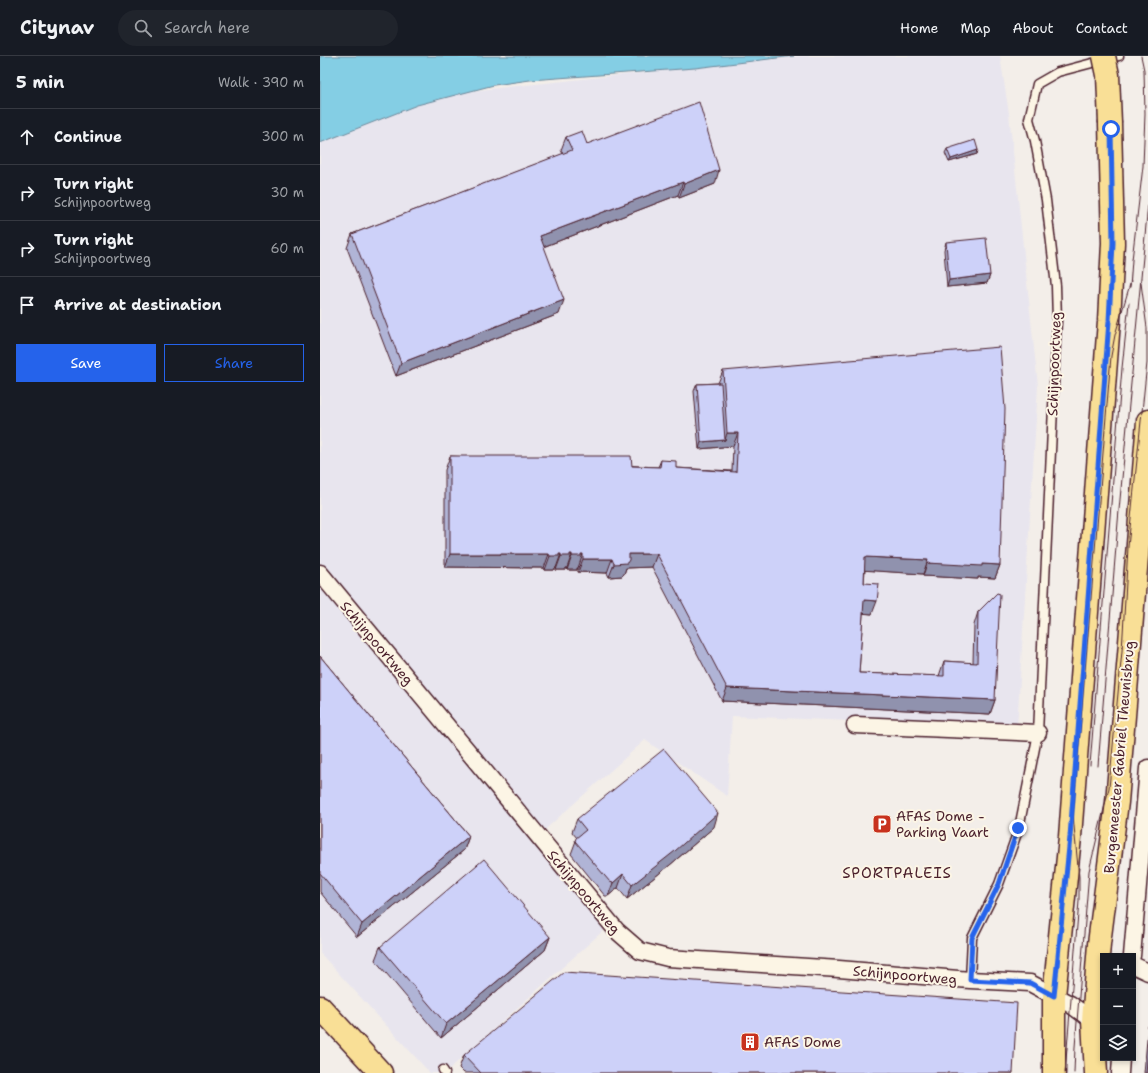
<!DOCTYPE html>
<meta charset="utf-8">
<style>
:root{--surface:#171b24;--page:#20242c;--text:#f1f3f6;--muted:#9ea1a6;--line:#363941;--accent:#2563eb}
body{margin:0;font-family:"Shantell Sans",sans-serif;background:var(--page);color:var(--text)}
.controls{position:absolute;right:12px;bottom:12px;display:grid;overflow:hidden;border-radius:0px;box-shadow:0 2px 6px #0003}
.controls button{width:36px;height:36px;display:grid;place-items:center;padding:0;border:0;border-bottom:1px solid var(--line);background:var(--surface);color:var(--text);font:20px sans-serif}
.stop{position:absolute;width:12px;height:12px;margin:-9px;border:3px solid #2563eb;border-radius:50%;background:#fff}
.stop.end{background:#2563eb;border-color:#fff;box-shadow:0 1px 4px #0008}
.list{margin:0;padding:0;list-style:none}
h2{display:flex;justify-content:space-between;align-items:center;height:52px;margin:0;padding:0 16px;font-size:17px}
h2 small{font-size:13px;font-weight:400;color:var(--muted)}
.list li{display:grid;grid-template-columns:26px 1fr auto;gap:12px;align-items:center;box-sizing:border-box;height:56px;padding:0 16px;border-top:1px solid var(--line)}
.list b{display:block;font-size:15px;white-space:nowrap}
.list p{margin:0;font-size:13px;white-space:nowrap;color:var(--muted)}
.list em{font-size:13px;font-style:normal;color:var(--muted)}
.actions{display:flex;gap:8px;padding:12px 16px}
.actions a{flex:1;padding:9px 0;border:1px solid var(--accent);border-radius:0px;text-align:center;font-size:14px;color:var(--accent)}
.actions .main{background:var(--accent);color:#fff}
.icon{flex:none;width:22px;height:22px;fill:none;stroke:currentColor;stroke-width:2;stroke-linecap:round;stroke-linejoin:round}
.map{position:relative;flex:none;width:828px;height:1017px;overflow:hidden}
header{display:flex;align-items:center;gap:24px;box-sizing:border-box;height:56px;padding:0 20px;background:var(--surface);border-bottom:1px solid var(--line)}
header strong{font-size:19px}
nav{display:flex;gap:22px;margin-inline-start:auto;font-size:14px}
.search{width:280px;height:36px;background:var(--page);display:flex;align-items:center;gap:10px;box-sizing:border-box;padding:0 14px;border-radius:22px;color:var(--muted);font-size:15px}
main{display:flex}
aside{flex:1;background:var(--surface)}
.map>svg:first-child{display:block}
</style>
<header>
<strong>Citynav</strong>
<div class="search"><svg class="icon" aria-label="search" viewBox="0 0 24 24"><circle cx="10" cy="10" r="6"/><path d="M15 15l6 6"/></svg>Search here</div>
<nav><a>Home</a><a>Map</a><a>About</a><a>Contact</a></nav>
</header>
<main>
<aside>
<h2>5 min<small>Walk · 390 m</small></h2>
<ul class="list">
<li><svg class="icon" aria-label="ahead" viewBox="0 0 24 24"><path d="M12 20V5M6 11l6-6 6 6"/></svg><div><b>Continue</b></div><em>300 m</em></li>
<li><svg class="icon" aria-label="right" viewBox="0 0 24 24"><path d="M7 20v-9h11M14 6l5 5-5 5"/></svg><div><b>Turn right</b><p>Schijnpoortweg</p></div><em>30 m</em></li>
<li><svg class="icon" aria-label="right" viewBox="0 0 24 24"><path d="M7 20v-9h11M14 6l5 5-5 5"/></svg><div><b>Turn right</b><p>Schijnpoortweg</p></div><em>60 m</em></li>
<li><svg class="icon" aria-label="arrive" viewBox="0 0 24 24"><path d="M6 21V4h12l-3 4 3 4H6"/></svg><div><b>Arrive at destination</b></div></li>
</ul>
<div class="actions"><a class="main">Save</a><a>Share</a></div>
</aside>
<div class="map">
<svg width="828" height="1017" viewBox="0 0 828 1017">
<rect width="100%" height="100%" fill="#f3eee9"/>
<filter id="ink" filterUnits="userSpaceOnUse"><feTurbulence type="fractalNoise" baseFrequency=".025" numOctaves="2"/><feDisplacementMap in="SourceGraphic" scale="8" xChannelSelector="R" yChannelSelector="G"/><feConvolveMatrix kernelMatrix="1 2 1 2 8 2 1 2 1" color-interpolation-filters="sRGB"/></filter>
<g filter="url(#ink)">
<polygon fill="#e8e5ee" points="479,0 680,0 689,58 718,330 697,672 412,660 407,740 325,684 220,778 284,874 125,1017 110,1017 0,897 0,87 97,49 142,36"/>
<polygon fill="#84cee4" stroke="#6d889a" points="0,0 474,0 375,12 210,24 174,29 97,49 0,87"/>
<g fill="none" stroke-linecap="round" stroke-linejoin="round">
<defs>
<g id="service">
<polyline points="650,924 652,882 679,828 699,772 718,677 737,265 736,230 726,144 715,85 709,63 717,28 738,16 799,0"/>
<polyline points="123,1014 125,1017"/>
</g>
<g id="minor">
<polyline points="0,517 297,875 320,895 348,902 519,913 650,924 710,927 750,948 773,965"/>
<polyline points="535,669 718,677"/>
<polyline points="812,900 828,712"/>
<polyline points="813,909 828,916"/>
<polyline points="800,1017 801,1002"/>
</g>
<g id="primary">
<polyline points="734,1017 734,940 750,781 789,265 793,187 790,67"/>
<polyline points="776,1017 773,965 779,888 797,746 828,365"/>
</g>
<polyline id="motorway" points="0,951 61,1017"/>
</defs>
<use href="#service" stroke="#4a1f2b" stroke-width="11"/>
<use href="#minor" stroke="#4a1f2b" stroke-width="19"/>
<use href="#primary" stroke="#4a1f2b" stroke-width="25"/>
<use href="#motorway" stroke="#4a1f2b" stroke-width="25"/>
<use href="#service" stroke="#fcf5e5" stroke-width="8"/>
<use href="#minor" stroke="#fcf5e5" stroke-width="16"/>
<use href="#primary" stroke="#f9df96" stroke-width="22"/>
<use href="#motorway" stroke="#f9df96" stroke-width="22"/>
<g stroke="#4a1f2b" stroke-width="1">
<polyline points="810,231 812,204 823,110 825,58 824,14 821,0"/>
<polyline points="770,709 802,312 809,247"/>
<polyline points="778,710 799,454 828,148"/>
<polyline points="745,1017 759,845 759,821 753,760 791,300 795,279 811,225"/>
<polyline points="754,1017 755,991 769,815 789,732 802,595 808,491 827,307 827,272 821,227"/>
</g>
<defs>
<polyline id="primary-bridge" points="784,0 788,19 790,67"/>
</defs>
<use href="#primary-bridge" stroke="#4a1f2b" stroke-width="25" stroke-linecap="butt"/>
<use href="#primary-bridge" stroke="#f9df96" stroke-width="22"/>
</g>
<g fill="#b0b4d6" stroke="#4a1f2b">
<polygon points="246,81 395,128 359,142 358,139 223,191 239,258 76,320 27,192 32,178 243,98 241,94"/>
<polygon points="627,93 658,94 657,98 629,106 625,97"/>
<polygon points="626,186 670,219 667,227 627,231 624,194"/>
<polygon points="403,315 680,509 675,522 658,521 658,523 603,520 603,518 545,514 544,527 552,558 543,557 539,617 619,620 624,605 653,607 654,569 658,556 675,644 670,658 402,645 332,511 306,512 304,518 302,520 289,521 287,517 258,516 258,512 257,512 257,514 247,514 247,512 246,512 245,514 236,514 236,512 235,512 234,514 225,514 224,512 125,511 125,414 130,400 338,411 341,404 356,412 412,415 413,390 379,393 374,335 377,328 398,327"/>
<polygon points="0,600 149,780 144,794 37,881 0,836"/>
<polygon points="257,763 394,771 350,809 307,843 298,832 288,840 285,840 251,798 257,782 252,776"/>
<polygon points="230,881 225,894 121,982 55,904 60,891"/>
<polygon points="828,970 828,1017 824,1017 828,972"/>
<polygon points="144,999 693,1017 144,1017 139,1012"/>
</g>
<g fill="#9092ae" stroke="#4a1f2b">
<polygon points="658,94 657,98 629,106 631,103"/>
<polygon points="399,114 395,128 359,142 364,128"/>
<polygon points="363,126 358,139 215,194 220,180"/>
<polygon points="670,219 667,227 627,231 629,224"/>
<polygon points="244,244 239,258 76,320 81,307"/>
<polygon points="407,377 418,377 413,390 379,393 381,386 405,384"/>
<polygon points="130,498 229,498 224,512 125,511"/>
<polygon points="239,498 241,498 236,512 235,512 234,514 225,514 230,500"/>
<polygon points="250,498 252,498 247,512 246,512 245,514 236,514 241,500"/>
<polygon points="261,498 263,498 258,512 257,512 257,514 247,514 252,500"/>
<polygon points="309,498 337,498 332,511 306,512 304,518 302,520 289,521 294,508"/>
<polygon points="545,501 608,504 603,518 540,514"/>
<polygon points="263,503 292,503 287,517 258,516"/>
<polygon points="607,507 662,508 680,509 675,522 658,521 658,523 603,520"/>
<polygon points="544,544 557,545 552,558 539,557"/>
<polygon points="407,632 675,644 670,658 402,645"/>
<polygon points="398,757 394,771 350,809 307,843 312,829"/>
<polygon points="149,780 144,794 37,881 42,868"/>
<polygon points="303,818 298,832 288,840 293,827"/>
<polygon points="230,881 225,894 121,982 126,968"/>
</g>
<g fill="#cdd1f9" stroke="#4a1f2b">
<polygon points="379,46 399,114 364,128 363,126 220,180 244,244 81,307 32,178 252,94 246,81 262,75 267,88"/>
<polygon points="655,84 658,94 631,103 627,93"/>
<polygon points="666,182 670,219 629,224 626,186"/>
<polygon points="680,291 685,353 680,509 662,508 662,510 607,507 608,504 545,501 544,527 559,528 557,545 544,544 539,617 624,620 624,605 657,607 658,556 677,537 680,538 675,644 407,632 337,498 309,498 309,504 307,507 294,508 292,503 263,503 263,498 261,498 261,500 252,500 252,498 250,498 250,500 241,500 241,498 239,498 239,500 230,500 229,498 130,498 130,400 311,400 312,410 340,411 341,404 356,405 356,412 416,416 418,377 407,377 403,315"/>
<polygon points="401,327 405,384 381,386 377,328"/>
<polygon points="0,600 149,780 42,868 0,817"/>
<polygon points="344,693 398,757 355,795 312,829 303,818 293,827 290,826 255,785 256,782 266,774 257,763"/>
<polygon points="164,803 230,881 126,968 60,891"/>
<polygon points="244,916 697,947 693,1017 161,1017 144,999"/>
<polygon points="828,993 828,1017 826,1017"/>
</g>
</g>
<g fill="none" stroke-linecap="round" stroke-linejoin="round" filter="url(#ink)">
<polyline stroke="#2563eb" stroke-width="5" points="698,772 679,828 652,882 650,924 710,927 734,940 750,781 789,265 793,187 791,73"/>
</g>
<defs>
<symbol id="parking-square" viewBox="-11 -11 22 22"><rect x="-9" y="-9" width="18" height="18" rx="4" fill="#c8321e" stroke="#fcf5e5"/><path d="M-3.5-5.5H1a3.5 3.5 0 0 1 0 7H-1V5.5H-3.5ZM-1-3.4V-.6H.8a1.4 1.4 0 0 0 0-2.8Z" fill="#fff"/></symbol>
<symbol id="building-square" viewBox="-11 -11 22 22"><rect x="-9" y="-9" width="18" height="18" rx="4" fill="#c8321e" stroke="#fcf5e5"/><path d="M-4-6H4V6H1V3H-1V6H-4ZM-2.5-4.3h1.7v1.8h-1.7ZM.8-4.3h1.7v1.8H.8ZM-2.5-1h1.7V.8h-1.7ZM.8-1h1.7V.8H.8Z" fill="#fff"/></symbol>
</defs>
<g fill-rule="evenodd">
<use href="#parking-square" x="551" y="757" width="22" height="22"/>
<use href="#building-square" x="419" y="975" width="22" height="22"/>
</g>
<g text-anchor="middle" stroke-width="4" stroke-linejoin="round" paint-order="stroke">
<g font-size="14" fill="#4a1f2b" stroke="#fcf5e5">
<text transform="translate(734 308) rotate(-88)" y="5">Schijnpoortweg</text>
<text transform="translate(57 587) rotate(50)" y="5">Schijnpoortweg</text>
<text transform="translate(799 701) rotate(-85)" y="5">Burgemeester Gabriel Theunisbrug</text>
<text transform="translate(264 836) rotate(50)" y="5">Schijnpoortweg</text>
<text transform="translate(585 919) rotate(5)" y="5">Schijnpoortweg</text>
</g>
<g font-size="14" fill="#4a1f2b" stroke="#fcf5e5" text-anchor="start">
<text x="576" y="765">AFAS Dome -<tspan x="576" dy="16">Parking Vaart</tspan></text>
<text x="444" y="991">AFAS Dome</text>
</g>
<g font-size="15" letter-spacing="1" fill="#4a1f2b" stroke="#fcf5e5">
<text x="577" y="822">SPORTPALEIS</text>
</g>
</g>
</svg>
<div class="controls">
<button>+</button>
<button>−</button>
<button><svg class="icon" aria-label="layers" viewBox="0 0 24 24"><path d="M12 4l9 5-9 5-9-5zM3 14l9 5 9-5"/></svg></button>
</div>
<div class="stop" style="left:791px;top:73px"></div>
<div class="stop end" style="left:698px;top:772px"></div>
</div>
</main>
